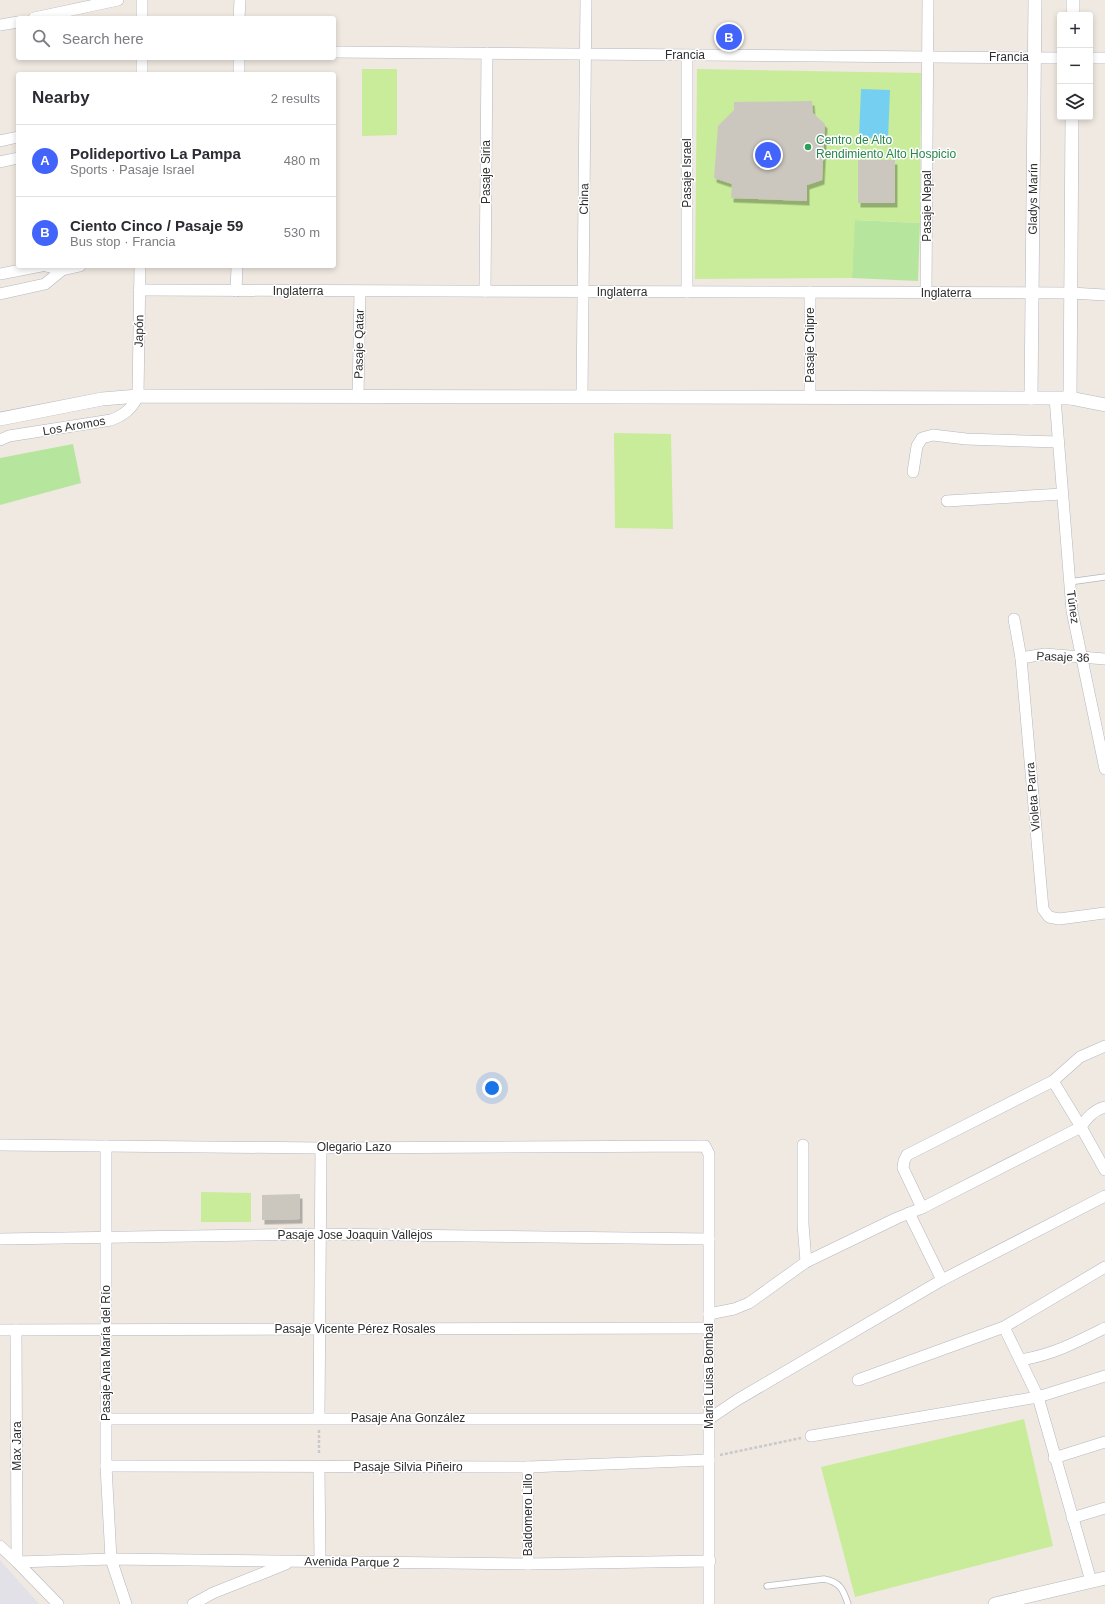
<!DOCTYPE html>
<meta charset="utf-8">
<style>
:root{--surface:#fff;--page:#f7f7f7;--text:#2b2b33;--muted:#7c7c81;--line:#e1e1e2;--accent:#4264fb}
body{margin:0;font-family:Helvetica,sans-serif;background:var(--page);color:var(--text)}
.controls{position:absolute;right:12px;top:12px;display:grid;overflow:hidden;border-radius:4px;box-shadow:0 2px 6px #0003}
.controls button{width:36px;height:36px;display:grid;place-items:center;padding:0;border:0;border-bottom:1px solid var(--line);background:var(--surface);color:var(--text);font:20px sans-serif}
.you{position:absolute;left:492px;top:1088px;width:14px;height:14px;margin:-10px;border:3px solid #fff;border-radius:50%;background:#1a73e8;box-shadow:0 0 0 6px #1a73e833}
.badge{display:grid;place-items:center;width:26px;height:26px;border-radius:50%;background:var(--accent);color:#fff;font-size:13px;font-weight:700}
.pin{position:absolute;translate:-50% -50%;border:2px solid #fff;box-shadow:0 1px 4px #0006}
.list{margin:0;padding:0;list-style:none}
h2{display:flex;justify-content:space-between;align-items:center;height:52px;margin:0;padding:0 16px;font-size:17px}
h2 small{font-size:13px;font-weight:400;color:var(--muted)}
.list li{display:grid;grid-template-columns:26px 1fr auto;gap:12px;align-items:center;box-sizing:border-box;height:72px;padding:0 16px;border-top:1px solid var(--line)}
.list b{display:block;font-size:15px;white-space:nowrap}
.list p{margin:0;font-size:13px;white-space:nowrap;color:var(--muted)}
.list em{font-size:13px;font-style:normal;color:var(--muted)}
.icon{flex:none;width:22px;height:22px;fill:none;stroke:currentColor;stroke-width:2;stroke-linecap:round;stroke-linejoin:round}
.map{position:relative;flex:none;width:1105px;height:1604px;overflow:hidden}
.search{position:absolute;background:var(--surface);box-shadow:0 2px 6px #0003;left:16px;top:16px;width:320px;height:44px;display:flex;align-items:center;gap:10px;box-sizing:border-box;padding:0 14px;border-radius:4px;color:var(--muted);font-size:15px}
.panel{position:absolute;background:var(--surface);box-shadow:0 2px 6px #0003;left:16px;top:72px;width:320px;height:196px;border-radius:4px}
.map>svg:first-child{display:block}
</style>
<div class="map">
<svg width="1105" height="1604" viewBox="0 0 1105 1604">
<defs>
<filter id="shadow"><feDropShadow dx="2.5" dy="4.5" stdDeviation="0" flood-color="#0004"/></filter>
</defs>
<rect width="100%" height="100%" fill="#efe9e1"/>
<polygon fill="#e3e1e8" points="0,1560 6,1567 39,1604 0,1604"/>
<g fill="#b6e59e">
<polygon points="854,220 920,223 918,281 852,278"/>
<polygon points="73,444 81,483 0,505 0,458"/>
</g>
<g fill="#c9ec9a">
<polygon points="362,69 397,69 397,135 362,136"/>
<polygon points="697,69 921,73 920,223 855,220 852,278 695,279"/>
<polygon points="614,433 671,434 673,529 615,528"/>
<polygon points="201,1192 251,1193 251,1222 201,1222"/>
<polygon points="1024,1419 1053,1546 855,1597 821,1467"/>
</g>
<polygon fill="#75cff0" points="861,89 890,90 888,139 859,138"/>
<g fill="#cbc7bf" filter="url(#shadow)">
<polygon points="812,101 813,113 825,124 822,180 807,185 807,201 731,198 732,184 714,178 718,126 734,110 734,102"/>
<rect x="858" y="160" width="37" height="43"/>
<polygon points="300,1194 300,1219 262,1220 262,1195"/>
</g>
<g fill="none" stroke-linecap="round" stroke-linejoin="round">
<defs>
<g id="service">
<polyline points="1069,582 1105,577"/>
<path d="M767,1586L824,1579C840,1582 843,1589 848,1604"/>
</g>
<g id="minor">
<polyline points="34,18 118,0"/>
<polyline points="142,18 142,0"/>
<polyline points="239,18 240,0"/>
<polyline points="0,25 18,22"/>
<polyline points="334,52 1060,58"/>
<polyline points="687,55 687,292"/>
<polyline points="1090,58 1105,58"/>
<polyline points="142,74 142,58"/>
<polyline points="239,74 239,58"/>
<polyline points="0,141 18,137"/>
<polyline points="0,162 18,158"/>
<polyline points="46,266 62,270 80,266"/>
<polyline points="0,274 41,266"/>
<polyline points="139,290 1071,293 1105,295"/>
<polyline points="236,291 237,266"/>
<polyline points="485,291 487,53"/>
<polyline points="810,292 810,398"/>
<polyline points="926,293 928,0"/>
<polyline points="0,294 45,284 62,270"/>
<polyline points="358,397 360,291"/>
<polyline points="582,397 586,0"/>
<polyline points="1055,398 1072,611 1105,769"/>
<path d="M0,440L9,436L111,420C124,415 132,409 138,396L140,266"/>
<polyline points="913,472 917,446 922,438 933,435 966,439 1058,442"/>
<polyline points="947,501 1062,494"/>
<polyline points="1014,619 1021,658 1043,909 1049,917 1059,919 1105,913"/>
<polyline points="1021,658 1045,654 1105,659"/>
<polyline points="1053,1081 1080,1057 1105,1046"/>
<path d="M1081,1127C1087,1117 1094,1110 1105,1107"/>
<polyline points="0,1145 321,1148 705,1146 709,1154 709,1604"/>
<polyline points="803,1145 803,1224 806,1262"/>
<polyline points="106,1146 106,1466 111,1559 126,1604"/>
<polyline points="922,1208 903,1168 904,1161 907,1155 1053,1081 1081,1127 1105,1170"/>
<polyline points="909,1213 942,1280"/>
<polyline points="0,1239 320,1234 709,1239"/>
<polyline points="709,1314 734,1309 749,1303 806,1262 897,1218 922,1208 1081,1127"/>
<polyline points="1004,1327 1038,1397 1091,1581"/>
<polyline points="0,1330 709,1328"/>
<polyline points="16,1330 17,1562 58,1604"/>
<path d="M1021,1360C1054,1354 1075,1343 1105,1328"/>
<polyline points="858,1380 1004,1327 1105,1267"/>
<polyline points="319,1418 321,1148"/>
<polyline points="106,1419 709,1419 737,1400 942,1280 1105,1196"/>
<polyline points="811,1436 1038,1397 1105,1376"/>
<polyline points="1054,1458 1105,1442"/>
<polyline points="106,1466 528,1467 709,1460"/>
<polyline points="319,1468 320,1562"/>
<polyline points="1072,1518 1105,1508"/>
<polyline points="0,1546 17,1562 111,1559 528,1564 710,1561"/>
<polyline points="528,1564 528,1467"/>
<polyline points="193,1604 213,1593 286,1564"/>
</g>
<g id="tertiary">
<polyline points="1073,15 1073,0"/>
<path id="s1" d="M1031,398L1035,0"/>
<polyline points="1070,398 1072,117"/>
<polyline points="0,419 102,399 138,396 1070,398 1105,405"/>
<polyline points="995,1604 1105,1578"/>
</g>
</defs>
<use href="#service" stroke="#b4b7c1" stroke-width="7"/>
<use href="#minor" stroke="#b4b7c1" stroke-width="12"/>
<use href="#tertiary" stroke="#b4b7c1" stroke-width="14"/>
<g stroke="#c9c9c9" stroke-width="2.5" stroke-dasharray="3 2" stroke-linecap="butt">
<polyline points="319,1430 319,1455"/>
<polyline points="720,1455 801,1438"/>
</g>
<use href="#service" stroke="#fff" stroke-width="5.5"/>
<use href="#minor" stroke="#fff" stroke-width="11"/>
<use href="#tertiary" stroke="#fff" stroke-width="13"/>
</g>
<circle fill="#2e9e5b" stroke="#fff" stroke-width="1.5" cx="808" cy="147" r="4"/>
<g text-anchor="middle" stroke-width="3" stroke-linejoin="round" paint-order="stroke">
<g font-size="12" fill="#2e2e2e" stroke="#fff">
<text x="685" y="59">Francia</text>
<text x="1009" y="61">Francia</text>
<text transform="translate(486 172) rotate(-90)" y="4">Pasaje Siria</text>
<text transform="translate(687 173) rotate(-90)" y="4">Pasaje Israel</text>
<text transform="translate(584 199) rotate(-89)" y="4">China</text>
<text dy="4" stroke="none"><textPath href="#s1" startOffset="199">Gladys Marín</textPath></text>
<text transform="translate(927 206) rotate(-90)" y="4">Pasaje Nepal</text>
<text x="298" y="295">Inglaterra</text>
<text x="622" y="296">Inglaterra</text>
<text x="946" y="297">Inglaterra</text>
<text transform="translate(139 331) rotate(-89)" y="4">Japón</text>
<text transform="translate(359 344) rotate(-89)" y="4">Pasaje Qatar</text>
<text transform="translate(810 345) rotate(-90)" y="4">Pasaje Chipre</text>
<text transform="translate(74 426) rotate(-10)" y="4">Los Aromos</text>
<text transform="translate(1073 607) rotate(82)" y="4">Túnez</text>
<text transform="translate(1063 657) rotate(2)" y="4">Pasaje 36</text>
<text transform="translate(1033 797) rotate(-95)" y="4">Violeta Parra</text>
<text x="354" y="1151">Olegario Lazo</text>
<text x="355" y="1239">Pasaje Jose Joaquin Vallejos</text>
<text x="355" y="1333">Pasaje Vicente Pérez Rosales</text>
<text transform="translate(106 1353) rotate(-90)" y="4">Pasaje Ana María del Río</text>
<text transform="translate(709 1376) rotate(-90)" y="4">Maria Luisa Bombal</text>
<text x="408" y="1422">Pasaje Ana González</text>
<text transform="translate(17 1446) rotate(-90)" y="4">Max Jara</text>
<text x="408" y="1471">Pasaje Silvia Piñeiro</text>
<text transform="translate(528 1515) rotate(-90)" y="4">Baldomero Lillo</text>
<text transform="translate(352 1562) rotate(1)" y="4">Avenida Parque 2</text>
</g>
<g font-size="12" fill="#27864d" stroke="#fff" text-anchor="start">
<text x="816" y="144">Centro de Alto<tspan x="816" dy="14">Rendimiento Alto Hospicio</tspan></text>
</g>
</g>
</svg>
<div class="controls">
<button>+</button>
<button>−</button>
<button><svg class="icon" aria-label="layers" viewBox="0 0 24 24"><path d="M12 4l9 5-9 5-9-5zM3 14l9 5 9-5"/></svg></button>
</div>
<div class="you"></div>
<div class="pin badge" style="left:768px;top:155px">A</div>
<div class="pin badge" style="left:729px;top:37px">B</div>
<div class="search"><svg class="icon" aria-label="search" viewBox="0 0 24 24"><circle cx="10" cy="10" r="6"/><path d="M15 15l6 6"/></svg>Search here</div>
<section class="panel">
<h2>Nearby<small>2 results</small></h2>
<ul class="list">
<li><span class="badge">A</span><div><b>Polideportivo La Pampa</b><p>Sports · Pasaje Israel</p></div><em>480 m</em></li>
<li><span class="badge">B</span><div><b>Ciento Cinco / Pasaje 59</b><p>Bus stop · Francia</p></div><em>530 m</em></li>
</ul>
</section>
</div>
